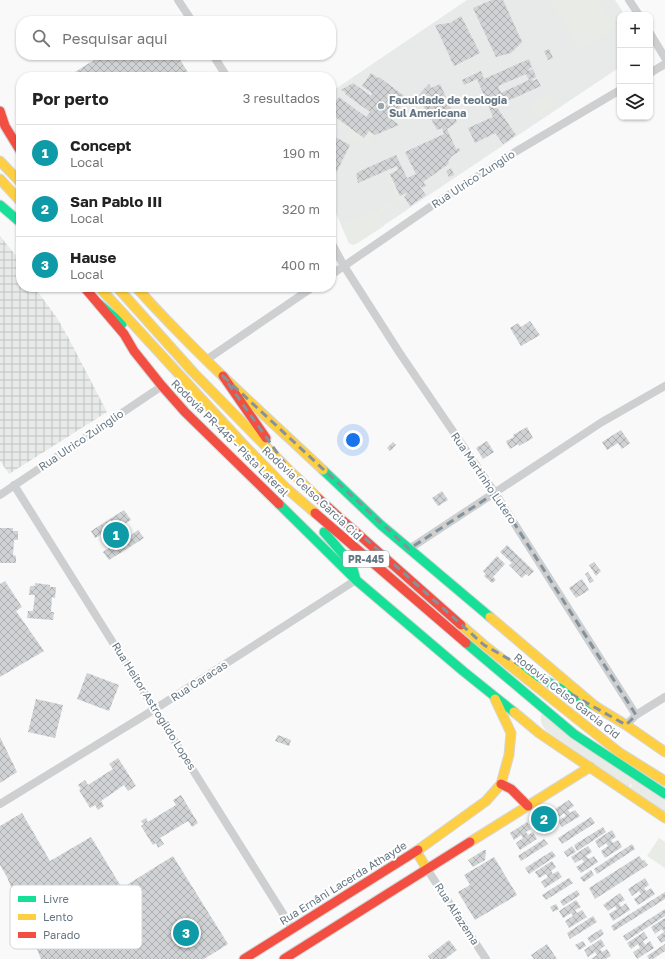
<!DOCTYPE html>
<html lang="pt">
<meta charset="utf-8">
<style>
:root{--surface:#fff;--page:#f6f6f6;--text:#222;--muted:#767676;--line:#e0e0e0;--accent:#d93025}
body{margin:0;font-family:"Golos Text",sans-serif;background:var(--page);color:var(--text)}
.controls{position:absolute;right:12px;top:12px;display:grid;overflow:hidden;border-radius:8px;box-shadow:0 1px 3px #0004}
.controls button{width:36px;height:36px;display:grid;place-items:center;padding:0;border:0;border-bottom:1px solid var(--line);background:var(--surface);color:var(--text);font:20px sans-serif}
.you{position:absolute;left:353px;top:440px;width:14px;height:14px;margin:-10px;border:3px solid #fff;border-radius:50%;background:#1a73e8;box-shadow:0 0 0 6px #1a73e833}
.badge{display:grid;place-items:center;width:26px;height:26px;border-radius:50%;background:var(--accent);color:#fff;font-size:13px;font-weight:700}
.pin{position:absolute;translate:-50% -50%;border:2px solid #fff;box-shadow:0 1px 4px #0006}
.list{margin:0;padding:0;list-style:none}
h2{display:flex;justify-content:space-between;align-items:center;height:52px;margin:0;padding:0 16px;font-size:17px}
h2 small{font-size:13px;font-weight:400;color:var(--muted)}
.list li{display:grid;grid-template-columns:26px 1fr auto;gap:12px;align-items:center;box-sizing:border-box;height:56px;padding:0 16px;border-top:1px solid var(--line)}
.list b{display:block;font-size:15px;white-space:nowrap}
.list p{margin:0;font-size:13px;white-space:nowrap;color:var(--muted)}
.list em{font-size:13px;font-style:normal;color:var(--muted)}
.icon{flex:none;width:22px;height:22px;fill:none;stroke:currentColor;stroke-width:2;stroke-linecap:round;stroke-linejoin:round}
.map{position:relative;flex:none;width:665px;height:959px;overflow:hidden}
.search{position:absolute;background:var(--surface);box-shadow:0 1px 3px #0004;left:16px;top:16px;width:320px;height:44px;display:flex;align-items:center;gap:10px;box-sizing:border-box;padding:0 14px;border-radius:16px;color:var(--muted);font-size:15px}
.panel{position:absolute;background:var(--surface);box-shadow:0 1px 3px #0004;left:16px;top:72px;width:320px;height:220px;border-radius:16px}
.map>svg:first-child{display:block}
</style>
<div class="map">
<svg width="665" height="959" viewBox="0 0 665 959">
<defs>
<pattern id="industrial-grid" width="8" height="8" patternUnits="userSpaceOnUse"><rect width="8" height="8" fill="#e8e9e9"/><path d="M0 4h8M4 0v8" fill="none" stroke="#c0c1c2"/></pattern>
<pattern id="building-cross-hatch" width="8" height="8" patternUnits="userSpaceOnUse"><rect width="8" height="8" fill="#d0d2d3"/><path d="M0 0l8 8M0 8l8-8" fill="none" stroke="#acafb1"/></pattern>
</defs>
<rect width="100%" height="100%" fill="#f9f9f9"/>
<polygon fill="#e8e9e9" points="467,0 615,0 625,15 620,15 620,67 359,242 356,244 351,244 349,243 331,202 331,92"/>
<polygon fill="url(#industrial-grid)" points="0,236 21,262 21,287 36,287 38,292 57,318 69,339 107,412 9,474 0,461"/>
<g fill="#e8ebe6">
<polygon points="550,0 599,0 616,27 579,49"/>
<polygon points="549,93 557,104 537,118 529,107"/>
<polygon points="419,97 430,120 431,123 429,123 410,109 410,106"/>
<polygon points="331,114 364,137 369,131 375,134 369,143 364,142 360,144 346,138 350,130 331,121"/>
<polygon points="397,166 398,170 390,174 400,196 408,192 405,198 378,217 384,226 356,244 353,245 349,243 341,225 397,201 384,172"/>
<path d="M542,713L665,799V813L631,790L630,788L632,785L631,784L629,787H627L548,732C542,727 539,720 542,713Z"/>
<polygon points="659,838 665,842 665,868 647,856"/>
</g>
<g fill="url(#building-cross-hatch)" fill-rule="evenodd">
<polygon points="492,0 503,0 522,42 511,53 496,57 473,8"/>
<polygon points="461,16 480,53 454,66 435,25 450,23"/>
<polygon points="549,49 553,58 548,60 544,51"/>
<polygon points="102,55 177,55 191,77 67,77"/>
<path d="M529,59L532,67L528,70V71L533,69L536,77L532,79L533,81L537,79L541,86L496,106L516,135L503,144L495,133L475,143L468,128L493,117L477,79L464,85L462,80L481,71L484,79ZM526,74L529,80L501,93L498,86Z"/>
<polygon points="371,73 378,78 379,77 407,98 391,119 399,125 375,135 369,131 364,138 331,114 331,95 337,100 339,97 366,117 370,112 345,94 346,93 341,90 353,83 371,96 372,93 362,86"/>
<polygon points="429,84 431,88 440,84 457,122 447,129 456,149 459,148 460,151 452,156 448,161 449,163 447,165 423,182 426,186 422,188 421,186 420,187 426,195 410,206 404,197 408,192 400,196 390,174 398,170 397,166 358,183 356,174 358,173 358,172 396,155 407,178 416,174 405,152 444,134 442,128 437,130 434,124 433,124 432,121 433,120 432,119 430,120 418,95 422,93 421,92"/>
<polygon points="333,136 350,145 333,179 331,178 331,140"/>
<polygon points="451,168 454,175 449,177 446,171"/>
<polygon points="530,321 540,335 521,346 510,328 518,323 521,327"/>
<polygon points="527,427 533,438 519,446 518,444 510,449 506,441 514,437 513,435"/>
<polygon points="621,430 630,443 622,449 618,443 607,450 602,442"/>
<polygon points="487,441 494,452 483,459 476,448"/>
<polygon points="393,442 396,445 390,451 387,448"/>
<polygon points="442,491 448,500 438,506 432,498"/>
<polygon points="124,510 131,520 123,525 130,536 138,530 144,538 109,560 103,552 109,548 102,534 95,538 91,531"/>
<polygon points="0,528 13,528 13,531 18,531 18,540 14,540 13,555 16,556 16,563 0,563"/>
<polygon points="507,545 534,571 529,576 526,574 522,578 509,565 512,563 500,552"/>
<polygon points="497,556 505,564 493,577 496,580 492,583 484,576 486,574 483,571"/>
<polygon points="594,562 601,571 596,576 589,565"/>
<polygon points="588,572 594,581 590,583 585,574"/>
<polygon points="582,579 589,590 576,598 569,588"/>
<polygon points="5,581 22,607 16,611 44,651 0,677 0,584"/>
<polygon points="35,583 50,585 50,587 56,587 55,598 52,597 51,612 54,612 53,620 27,618 28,611 33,611 35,595 29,595 30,586 35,586"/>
<polygon points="87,673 119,685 109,711 77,699"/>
<polygon points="36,699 63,705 55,738 28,732"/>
<polygon points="278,735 291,740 289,746 275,741"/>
<polygon points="0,737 17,772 0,783"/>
<polygon points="118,758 136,786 128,791 124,785 101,801 104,806 98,810 95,805 90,808 79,790 81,789 78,785 85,780 88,785 113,769 109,764"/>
<polygon points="181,795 198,823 192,827 188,821 160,838 164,844 158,848 156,843 153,845 141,826 144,824 141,821 146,818 148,822 176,805 173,800"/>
<polygon points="569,800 574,806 568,810 570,813 575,810 580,816 562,827 558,821 566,816 564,813 557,818 552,811"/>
<polygon points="547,810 550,815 548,816 551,821 544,826 538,816"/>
<polygon points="22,813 50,861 91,837 122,888 173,856 228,944 204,959 41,959 7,877 0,865 0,826"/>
<polygon points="591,817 595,823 562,844 558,838"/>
<polygon points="527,822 531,829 526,832 528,835 533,832 537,839 520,850 516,843 523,838 521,835 514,840 510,833"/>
<polygon points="603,827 606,832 577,851 574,845"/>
<polygon points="612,830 616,837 611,840 613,843 618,840 622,847 605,858 601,851 608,846 606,843 599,848 595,841"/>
<polygon points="544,839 548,844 521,861 518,856"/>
<polygon points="632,844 635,849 597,874 594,869"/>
<polygon points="572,846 576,852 567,857 564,852"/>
<polygon points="588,846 592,852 586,856 589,859 594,856 598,862 581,873 576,867 584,862 582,859 575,863 571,857"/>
<polygon points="484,850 486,850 485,860 473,867 468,860"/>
<polygon points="552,851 556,856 529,874 525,868"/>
<polygon points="639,856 643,861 644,860 648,865 595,899 589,888"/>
<polygon points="494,857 517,895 475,920 458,892 470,885 464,875"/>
<polygon points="552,861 556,867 551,871 553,874 558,871 562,877 545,888 541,882 548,877 546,874 539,878 535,872"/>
<polygon points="591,870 594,875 584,882 580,878"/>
<polygon points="569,878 573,883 546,900 542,895"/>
<polygon points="645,878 649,885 644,888 646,891 651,888 655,894 638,905 634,899 641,894 639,891 632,896 628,889"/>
<polygon points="577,890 580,895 563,906 560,901"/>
<polygon points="665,892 665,899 614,931 611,926"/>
<polygon points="620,893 625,900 619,903 621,907 626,903 630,910 613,921 609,914 617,909 615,906 608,911 603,905"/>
<polygon points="576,900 581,907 575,910 577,913 582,910 587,917 569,928 565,921 573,916 571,913 563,918 559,911"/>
<polygon points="556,904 559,909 553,912 550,907"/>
<polygon points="665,909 665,916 626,941 623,936"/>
<polygon points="593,916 597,922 570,939 567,933"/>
<polygon points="665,918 665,941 661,943 657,937 664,932 662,929 655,934 651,927"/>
<polygon points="601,929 604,934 591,943 587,938"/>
<polygon points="644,932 648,938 643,941 645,945 650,941 654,948 637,959 633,952 640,948 638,944 631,949 627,943"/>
<polygon points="601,939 605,946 600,949 602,952 607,949 611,956 605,959 591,959 597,955 595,952 588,957 584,950"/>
<polygon points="449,940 457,950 445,959 430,959 428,956"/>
<polygon points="583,941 586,946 579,950 575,945"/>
<polygon points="547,944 557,959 534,959 531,955"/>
<polygon points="665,944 665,951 653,959 649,959 647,956"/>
</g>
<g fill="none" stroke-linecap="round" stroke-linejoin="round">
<defs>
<g id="fast">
<polyline points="0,205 21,223"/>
<polyline points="99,304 122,324"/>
<polyline points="323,470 381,525 490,617"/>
<polyline points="279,504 356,580 463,671 514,712"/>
<polyline points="324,532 349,561 353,569 356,580"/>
<polyline points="466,643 574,734 665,794"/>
<polyline points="525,669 548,682 595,706"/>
</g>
<g id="slow">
<polyline points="0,161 21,183"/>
<polyline points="0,179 21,202"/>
<polyline points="99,287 243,444 285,487 315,513"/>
<polyline points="117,287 193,372 290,471 318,498"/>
<path d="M136,287C194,352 259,410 323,470"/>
<polyline points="490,617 595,706 626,725 665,752"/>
<polyline points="461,625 484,645 620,753 665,781"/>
<polyline points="514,712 539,733 665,818"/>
<polyline points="470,842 590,767"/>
<polyline points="418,850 486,801 501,784 509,755 511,733 495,699"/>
<polyline points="416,851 427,869"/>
</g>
<g id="jam">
<polyline points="0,111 5,126 21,152"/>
<polyline points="84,287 124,334 134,351 162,386 185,412 279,504"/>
<polyline points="223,376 266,438"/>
<polyline points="318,498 340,518 461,625"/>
<polyline points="315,513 466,643"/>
<polyline points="501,784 511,789 528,806"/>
<polyline points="244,959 418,850"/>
<polyline points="284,959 470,842"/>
</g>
</defs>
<use href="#fast" stroke="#d5d6d7" stroke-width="11"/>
<use href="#slow" stroke="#d5d6d7" stroke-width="11"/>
<use href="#jam" stroke="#d5d6d7" stroke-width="11"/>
<g stroke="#cecfd0" stroke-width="8">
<polyline points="178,0 192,21"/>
<polyline points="629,0 639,15"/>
<polyline points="650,33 665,58"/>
<polyline points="213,55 227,77"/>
<polyline points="650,73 665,64"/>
<polyline points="331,242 344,266 399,352 495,493 636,715"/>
<polyline points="331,275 433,205 515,152 620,90"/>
<polyline points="206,360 313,287"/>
<polyline points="14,485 292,928"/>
<polyline points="0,495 162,386"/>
<polyline points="409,549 602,422 665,386"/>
<polyline points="626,725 636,715 665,697"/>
<polyline points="0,804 155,709 356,580"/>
<polyline points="427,869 486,959"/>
</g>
<use href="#fast" stroke="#16e098" stroke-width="9"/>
<use href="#slow" stroke="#ffcf43" stroke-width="9"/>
<use href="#jam" stroke="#f24e42" stroke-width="9"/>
</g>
<path fill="none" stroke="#84929c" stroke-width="3" stroke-dasharray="8 5" stroke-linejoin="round" d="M223,376L409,549L495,493L636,715L626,725L484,645L290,471Z"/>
<circle fill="#99a4ac" stroke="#fff" stroke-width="1.5" cx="381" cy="106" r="4"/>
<g text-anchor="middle" stroke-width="4" stroke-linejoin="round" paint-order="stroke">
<rect fill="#fff" stroke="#939fa8" stroke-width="1" x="343" y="551" width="46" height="16" rx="3"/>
<g font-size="10" font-weight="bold" fill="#657683">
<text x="366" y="563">PR-445</text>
</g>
<g font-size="11" font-weight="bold" fill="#657683" stroke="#fff" text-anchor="start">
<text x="389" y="104">Faculdade de teologia<tspan x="389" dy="13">Sul Americana</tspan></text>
</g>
<g font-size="11" fill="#657683" stroke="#fff">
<text transform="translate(473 179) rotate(-33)" y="4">Rua Ulrico Zunglio</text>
<text transform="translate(230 438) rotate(45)" y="4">Rodovia PR-445 - Pista Lateral</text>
<text transform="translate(81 440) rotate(-34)" y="4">Rua Ulrico Zuinglio</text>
<text transform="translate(484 478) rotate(56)" y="4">Rua Martinho Lutero</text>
<text transform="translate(312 493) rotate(43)" y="4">Rodovia Celso Garcia Cid</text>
<text transform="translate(199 681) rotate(-33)" y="4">Rua Caracas</text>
<text transform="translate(567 696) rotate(38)" y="4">Rodovia Celso Garcia Cid</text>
<text transform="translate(154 706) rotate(58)" y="4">Rua Heitor Astrogildo Lopes</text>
<text transform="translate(343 883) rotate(-32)" y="4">Rua Ernâni Lacerda Athayde</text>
<text transform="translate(457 914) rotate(57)" y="4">Rua Alfazema</text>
</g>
</g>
<rect x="10" y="885" width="132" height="64" rx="6" fill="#fff" stroke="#d1d6da" stroke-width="1"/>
<rect x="18" y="896" width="18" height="6" fill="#16e098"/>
<rect x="18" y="914" width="18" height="6" fill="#ffcf43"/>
<rect x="18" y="932" width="18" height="6" fill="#f24e42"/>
<g font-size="11" fill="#657683">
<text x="43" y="903">Livre</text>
<text x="43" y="921">Lento</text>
<text x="43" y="939">Parado</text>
</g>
</svg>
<div class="controls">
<button>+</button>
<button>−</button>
<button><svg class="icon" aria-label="layers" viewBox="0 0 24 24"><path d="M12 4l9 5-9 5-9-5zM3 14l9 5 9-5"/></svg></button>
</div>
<div class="you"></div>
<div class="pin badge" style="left:116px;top:535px;background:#0f9aa8">1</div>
<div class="pin badge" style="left:544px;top:819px;background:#0f9aa8">2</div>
<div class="pin badge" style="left:186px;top:933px;background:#0f9aa8">3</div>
<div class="search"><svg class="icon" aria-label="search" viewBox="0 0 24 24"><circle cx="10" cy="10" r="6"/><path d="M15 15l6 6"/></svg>Pesquisar aqui</div>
<section class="panel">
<h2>Por perto<small>3 resultados</small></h2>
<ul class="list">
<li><span class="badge" style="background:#0f9aa8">1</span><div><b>Concept</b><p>Local</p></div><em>190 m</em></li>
<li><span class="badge" style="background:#0f9aa8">2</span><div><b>San Pablo III</b><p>Local</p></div><em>320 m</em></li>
<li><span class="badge" style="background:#0f9aa8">3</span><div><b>Hause</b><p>Local</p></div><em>400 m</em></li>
</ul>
</section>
</div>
